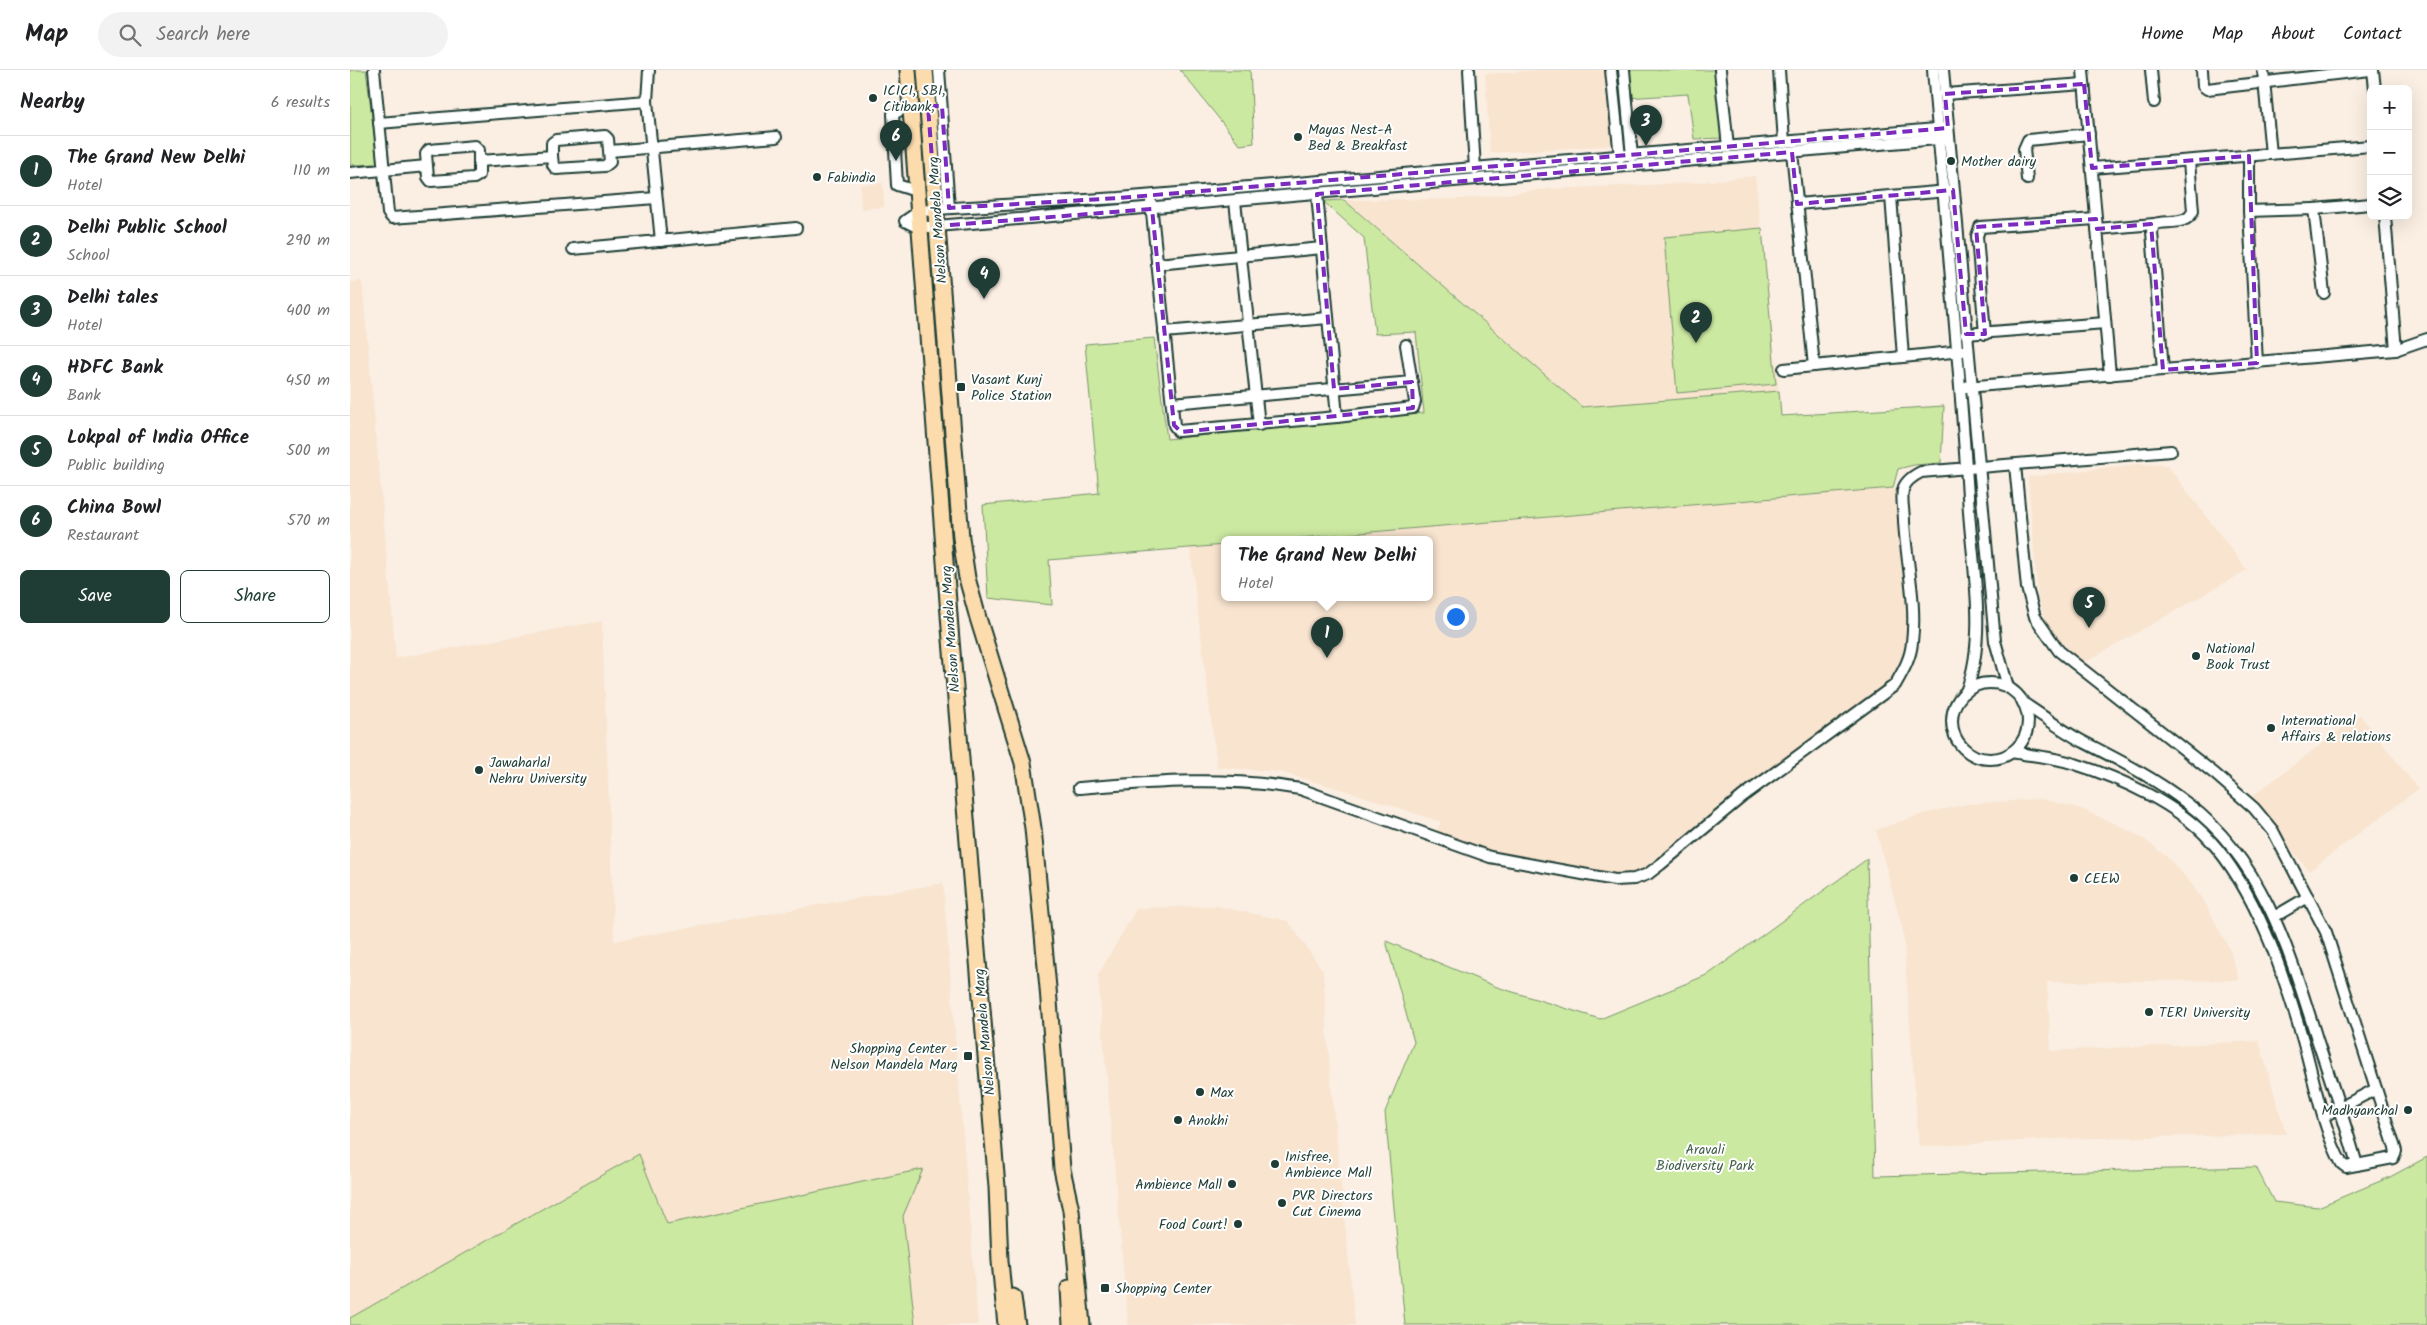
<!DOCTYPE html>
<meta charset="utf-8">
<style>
:root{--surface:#fff;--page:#f2f2f2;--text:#202124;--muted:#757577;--line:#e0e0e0;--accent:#1f3d34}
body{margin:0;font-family:Kalam,sans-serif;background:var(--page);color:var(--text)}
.controls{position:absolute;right:15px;top:15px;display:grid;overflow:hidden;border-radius:8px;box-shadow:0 5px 20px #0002}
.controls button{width:45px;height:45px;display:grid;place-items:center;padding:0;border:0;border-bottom:1px solid var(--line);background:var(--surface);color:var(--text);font:25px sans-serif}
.you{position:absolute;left:1105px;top:546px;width:18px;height:18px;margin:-12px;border:4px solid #fff;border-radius:50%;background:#1a73e8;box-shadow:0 0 0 8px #1a73e833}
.badge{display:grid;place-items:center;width:32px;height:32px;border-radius:50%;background:var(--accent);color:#fff;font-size:16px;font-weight:700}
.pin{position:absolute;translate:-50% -41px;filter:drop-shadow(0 1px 2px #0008)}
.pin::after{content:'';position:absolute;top:26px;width:18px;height:15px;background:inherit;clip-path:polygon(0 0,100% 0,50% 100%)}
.popup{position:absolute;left:871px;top:466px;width:212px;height:65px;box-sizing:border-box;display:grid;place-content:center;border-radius:8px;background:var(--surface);filter:drop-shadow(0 1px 4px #0005);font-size:16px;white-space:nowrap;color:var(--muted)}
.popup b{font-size:19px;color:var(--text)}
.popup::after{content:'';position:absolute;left:50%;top:100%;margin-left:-10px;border:10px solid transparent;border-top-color:var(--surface)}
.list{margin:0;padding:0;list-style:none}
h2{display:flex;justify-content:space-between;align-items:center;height:65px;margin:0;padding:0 20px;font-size:21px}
h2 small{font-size:16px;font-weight:400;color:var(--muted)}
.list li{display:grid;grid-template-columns:32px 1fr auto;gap:15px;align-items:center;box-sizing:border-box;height:70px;padding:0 20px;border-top:1px solid var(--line)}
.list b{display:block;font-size:19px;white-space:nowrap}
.list p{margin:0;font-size:16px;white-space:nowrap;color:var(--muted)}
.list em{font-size:16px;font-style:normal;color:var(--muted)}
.actions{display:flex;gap:10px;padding:15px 20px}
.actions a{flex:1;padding:11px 0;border:1px solid var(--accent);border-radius:8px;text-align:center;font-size:18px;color:var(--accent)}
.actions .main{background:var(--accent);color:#fff}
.icon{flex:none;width:28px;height:28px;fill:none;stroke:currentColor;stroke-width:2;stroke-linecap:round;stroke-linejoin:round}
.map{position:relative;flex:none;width:2077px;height:1255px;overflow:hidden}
header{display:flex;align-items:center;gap:30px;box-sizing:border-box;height:70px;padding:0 25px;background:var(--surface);border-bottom:1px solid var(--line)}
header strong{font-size:24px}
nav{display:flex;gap:28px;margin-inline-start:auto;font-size:18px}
.search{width:350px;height:45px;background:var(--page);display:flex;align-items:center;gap:12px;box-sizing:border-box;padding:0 18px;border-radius:28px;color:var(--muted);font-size:19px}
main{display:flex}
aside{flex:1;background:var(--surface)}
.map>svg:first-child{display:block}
</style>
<header>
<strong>Map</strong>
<div class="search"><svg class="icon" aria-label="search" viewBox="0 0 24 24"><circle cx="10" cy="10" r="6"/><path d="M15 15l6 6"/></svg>Search here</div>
<nav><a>Home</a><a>Map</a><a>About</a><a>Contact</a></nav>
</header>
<main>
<aside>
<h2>Nearby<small>6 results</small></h2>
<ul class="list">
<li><span class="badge">1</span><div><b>The Grand New Delhi</b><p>Hotel</p></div><em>110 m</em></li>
<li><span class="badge">2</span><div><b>Delhi Public School</b><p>School</p></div><em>290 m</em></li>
<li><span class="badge">3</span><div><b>Delhi tales</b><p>Hotel</p></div><em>400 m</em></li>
<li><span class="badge">4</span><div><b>HDFC Bank</b><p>Bank</p></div><em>450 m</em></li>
<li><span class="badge">5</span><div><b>Lokpal of India Office</b><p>Public building</p></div><em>500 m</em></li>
<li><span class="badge">6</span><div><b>China Bowl</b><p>Restaurant</p></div><em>570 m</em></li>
</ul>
<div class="actions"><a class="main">Save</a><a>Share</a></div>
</aside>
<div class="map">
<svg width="2077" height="1255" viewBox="0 0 2077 1255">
<rect width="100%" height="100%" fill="#fbefe3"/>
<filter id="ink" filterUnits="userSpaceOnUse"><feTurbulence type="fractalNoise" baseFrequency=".02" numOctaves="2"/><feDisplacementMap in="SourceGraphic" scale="10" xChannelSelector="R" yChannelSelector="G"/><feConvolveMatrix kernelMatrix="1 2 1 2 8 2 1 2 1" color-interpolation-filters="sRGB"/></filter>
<g filter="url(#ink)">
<g fill="#f8e4cf">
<polygon points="1189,0 1261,0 1266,75 1140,83 1135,4"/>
<polygon points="1405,106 1429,321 1232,337 995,130 1111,129 1199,119 1342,113"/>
<polygon points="533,113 534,137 511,139 510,115"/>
<polygon points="12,211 46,588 252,551 264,871 593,813 628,1255 0,1255 0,212"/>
<polygon points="1787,394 1817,395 1897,500 1732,594 1707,567 1695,549 1688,528 1678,407"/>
<polygon points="1551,418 1562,574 1545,615 1298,804 1247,808 1132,784 1084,766 1091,752 1004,723 930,702 867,697 840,478 874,475 874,527 1080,527 1080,469 938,469"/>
<polygon points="2010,645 2068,719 1959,801 1900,728"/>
<polygon points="1691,729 1729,738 1768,755 1794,769 1818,788 1840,812 1856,835 1879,878 1889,910 1697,912 1701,981 1909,971 1936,1064 1707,1069 1569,1077 1553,861 1526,760 1576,743 1618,734"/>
<polygon points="867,836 938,851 973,901 980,1003 1005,1255 778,1255 748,905 787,838"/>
</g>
<g fill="#cce9a1" stroke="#76936a">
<polygon points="0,0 16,0 28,94 0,95"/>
<polygon points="830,0 900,0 904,73 890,75"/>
<polygon points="1274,0 1370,0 1377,68 1344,69 1338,24 1277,28"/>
<polygon points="994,130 1232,337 1429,321 1431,346 1594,336 1591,393 1564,395 1548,399 1543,418 938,469 874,469 874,475 699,490 702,535 638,528 633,435 749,423 735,274 804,268 817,369 1074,343 1066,262 1025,264 1014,168 973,131"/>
<polygon points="1412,158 1426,314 1327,323 1314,167"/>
<polygon points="1517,789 1525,1106 1906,1097 1924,1132 1968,1137 2040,1107 2077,1087 2077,1255 1055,1255 1035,1042 1064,972 1036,871 1147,917 1250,949 1359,904"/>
<polygon points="289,1084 317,1154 573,1099 553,1146 565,1255 0,1255 0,1248"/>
</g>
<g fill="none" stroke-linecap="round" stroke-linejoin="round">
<defs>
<g id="minor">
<polyline points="24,0 38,143 42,148 306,128"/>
<polyline points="299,0 297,31 311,171"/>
<polyline points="589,0 599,138"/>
<polyline points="1119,0 1125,99"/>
<polyline points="1261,0 1270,87"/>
<polyline points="1274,0 1282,86"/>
<polyline points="1370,0 1378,77"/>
<polyline points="1429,0 1434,72"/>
<path d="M1583,0C1595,147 1610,294 1619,442C1623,499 1637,567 1616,622"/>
<polyline points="1593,0 1645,571 1658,617"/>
<polyline points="1733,0 1760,305"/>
<polyline points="1801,0 1804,32"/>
<polyline points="1852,0 1853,16 1857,19 2020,0"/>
<polyline points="1913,0 1921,84"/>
<polyline points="2023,0 2025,19"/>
<polyline points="1595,24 1734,14"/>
<polyline points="560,35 543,44 547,115 566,121"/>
<polyline points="29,53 297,31"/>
<polyline points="1598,58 769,128 586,139 568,142 555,151 569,158 587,156 1599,68"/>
<polyline points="260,81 426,67"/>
<polyline points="1442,82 1464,296"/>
<polyline points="1899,86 1899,141 1907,293"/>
<polyline points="129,91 202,86 203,95 206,99 255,96 260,92 258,69 255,66 206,70 202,73 202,86"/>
<polyline points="1742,98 2021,76"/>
<polyline points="0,103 77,96 78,107 81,111 124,108 129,105 129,80 125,76 79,80 76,84 77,96"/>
<polyline points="1677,109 1674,79 1678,70 1739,64"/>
<polyline points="967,124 987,347"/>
<polyline points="1541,126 1553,287"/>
<polyline points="885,131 909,355"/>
<polyline points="801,133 824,355 828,361 987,347 1063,338 1065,332 1056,275"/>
<polyline points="1447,134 1598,121"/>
<polyline points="1964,139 2021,134"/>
<polyline points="1899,141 1964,139 1974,223"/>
<polyline points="2035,146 2046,280"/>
<polyline points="1747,159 1804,154"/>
<polyline points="223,179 446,158"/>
<polyline points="807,194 972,178"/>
<polyline points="814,262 978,248"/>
<polyline points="1616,264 1755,253"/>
<polyline points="1635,264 1627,166 1630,157 1746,149"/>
<polyline points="1434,299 1612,281"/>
<path d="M1813,300L1802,162L1804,154C1817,150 1837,156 1843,141L1839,91"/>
<polyline points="1616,317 2045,280 2077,269"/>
<polyline points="822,333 1062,312"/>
<circle cx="1640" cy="651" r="38"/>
<path d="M1673,633C1692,645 1710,659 1730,670C1767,689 1805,708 1838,734C1913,790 1940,883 1967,969C1981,1011 1995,1052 2007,1095"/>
<path d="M1662,682C1683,686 1705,687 1725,694C1770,708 1827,734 1859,769C1906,820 1933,902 1952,967C1963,1004 1973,1061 1992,1094L1996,1097L2043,1088L2046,1081L1976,862L1923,761L1904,738L1865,704L1709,581L1685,547L1677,518L1665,395"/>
<path d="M729,718C804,712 875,706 950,719L1140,787L1265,810L1284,809L1298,804L1311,794L1393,726L1545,615C1553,601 1561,588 1562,572C1567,532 1556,491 1554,451C1554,441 1551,430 1553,420C1555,411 1563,406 1571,402L1821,381"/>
<polyline points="1924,847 1958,827"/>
<polyline points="1974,1046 2026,1019"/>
</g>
<g id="primary">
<polyline points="558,0 600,558 647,1117 650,1191 656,1255"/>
<polyline points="575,0 611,468 617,508 628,548 673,693 683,758 698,918 712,1099 721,1140 732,1255"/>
<polyline points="719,1218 721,1255"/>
<polyline points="663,1227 667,1255"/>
</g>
</defs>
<use href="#minor" stroke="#1f3d34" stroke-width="14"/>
<use href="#primary" stroke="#1f3d34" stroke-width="19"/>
<use href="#minor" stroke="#fff" stroke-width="10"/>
<use href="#primary" stroke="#fcdcac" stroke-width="15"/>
</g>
</g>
<path fill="none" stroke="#7b2cbf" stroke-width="4" stroke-dasharray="10 6" stroke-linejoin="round" d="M1734,14L1742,98L1899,86L1907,293L1813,300L1801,154L1747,159L1746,149L1626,157L1635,264H1616L1603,120L1447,134L1442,82L967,124L984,319L1062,312L1063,338L831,362L824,355L802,139L587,156L578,36H592L599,138L769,128L1598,58L1595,24Z"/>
<g fill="#1f3d34" stroke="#fff" stroke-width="2">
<circle cx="523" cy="28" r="5"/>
<circle cx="948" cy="67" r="5"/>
<circle cx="1601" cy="91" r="5"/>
<circle cx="467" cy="107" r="5"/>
<rect x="606" y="312" width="10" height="10" rx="2.5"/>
<circle cx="1846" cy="586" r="5"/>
<circle cx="1921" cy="658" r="5"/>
<circle cx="129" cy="700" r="5"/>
<circle cx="1724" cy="808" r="5"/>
<circle cx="1799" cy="942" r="5"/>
<rect x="613" y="981" width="10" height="10" rx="2.5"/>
<circle cx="850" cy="1022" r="5"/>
<circle cx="2058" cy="1040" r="5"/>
<circle cx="828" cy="1050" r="5"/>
<circle cx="925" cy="1094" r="5"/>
<circle cx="882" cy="1114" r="5"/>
<circle cx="932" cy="1133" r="5"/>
<circle cx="888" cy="1154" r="5"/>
<rect x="750" y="1213" width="10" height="10" rx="2.5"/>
</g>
<g text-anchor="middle" stroke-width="4" stroke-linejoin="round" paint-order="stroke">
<g font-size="14" fill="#1f3d34" stroke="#fff" text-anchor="start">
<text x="533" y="25">ICICI, SBI,<tspan x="533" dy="16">Citibank,</tspan></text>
<text x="958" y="64">Mayas Nest-A<tspan x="958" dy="16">Bed &amp; Breakfast</tspan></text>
<text x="1611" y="96">Mother dairy</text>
<text x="477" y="112">Fabindia</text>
<text x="621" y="314">Vasant Kunj<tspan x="621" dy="16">Police Station</tspan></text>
<text x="1856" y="583">National<tspan x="1856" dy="16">Book Trust</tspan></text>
<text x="1931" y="655">International<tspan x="1931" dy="16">Affairs &amp; relations</tspan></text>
<text x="139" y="697">Jawaharlal<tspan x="139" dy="16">Nehru University</tspan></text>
<text x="1734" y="813">CEEW</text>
<text x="1809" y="947">TERI University</text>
<text x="608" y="983" text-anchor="end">Shopping Center -<tspan x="608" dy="16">Nelson Mandela Marg</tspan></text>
<text x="860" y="1027">Max</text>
<text x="2048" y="1045" text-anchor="end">Madhyanchal</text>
<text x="838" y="1055">Anokhi</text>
<text x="935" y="1091">Inisfree,<tspan x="935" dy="16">Ambience Mall</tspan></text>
<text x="872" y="1119" text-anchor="end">Ambience Mall</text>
<text x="942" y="1130">PVR Directors<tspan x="942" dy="16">Cut Cinema</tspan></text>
<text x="878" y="1159" text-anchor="end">Food Court!</text>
<text x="765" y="1223">Shopping Center</text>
</g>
<g font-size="14" fill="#1f3d34" stroke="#fff">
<text transform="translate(587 150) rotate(-94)" y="5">Nelson Mandela Marg</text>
<text transform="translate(600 559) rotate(-94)" y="5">Nelson Mandela Marg</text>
<text transform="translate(634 962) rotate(-95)" y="5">Nelson Mandela Marg</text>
</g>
<g font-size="14" fill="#425f4a" stroke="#fff">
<text x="1355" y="1084">Aravali<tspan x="1355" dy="16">Biodiversity Park</tspan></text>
</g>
</g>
</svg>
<div class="controls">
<button>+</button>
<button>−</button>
<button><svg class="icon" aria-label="layers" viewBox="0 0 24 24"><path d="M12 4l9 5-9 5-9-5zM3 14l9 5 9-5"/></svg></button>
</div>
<div class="you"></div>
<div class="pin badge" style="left:977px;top:588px">1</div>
<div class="popup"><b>The Grand New Delhi</b>Hotel</div>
<div class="pin badge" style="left:1346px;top:273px">2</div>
<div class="pin badge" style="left:1296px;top:76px">3</div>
<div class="pin badge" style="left:634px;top:229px">4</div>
<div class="pin badge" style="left:1739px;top:558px">5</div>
<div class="pin badge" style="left:546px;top:91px">6</div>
</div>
</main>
